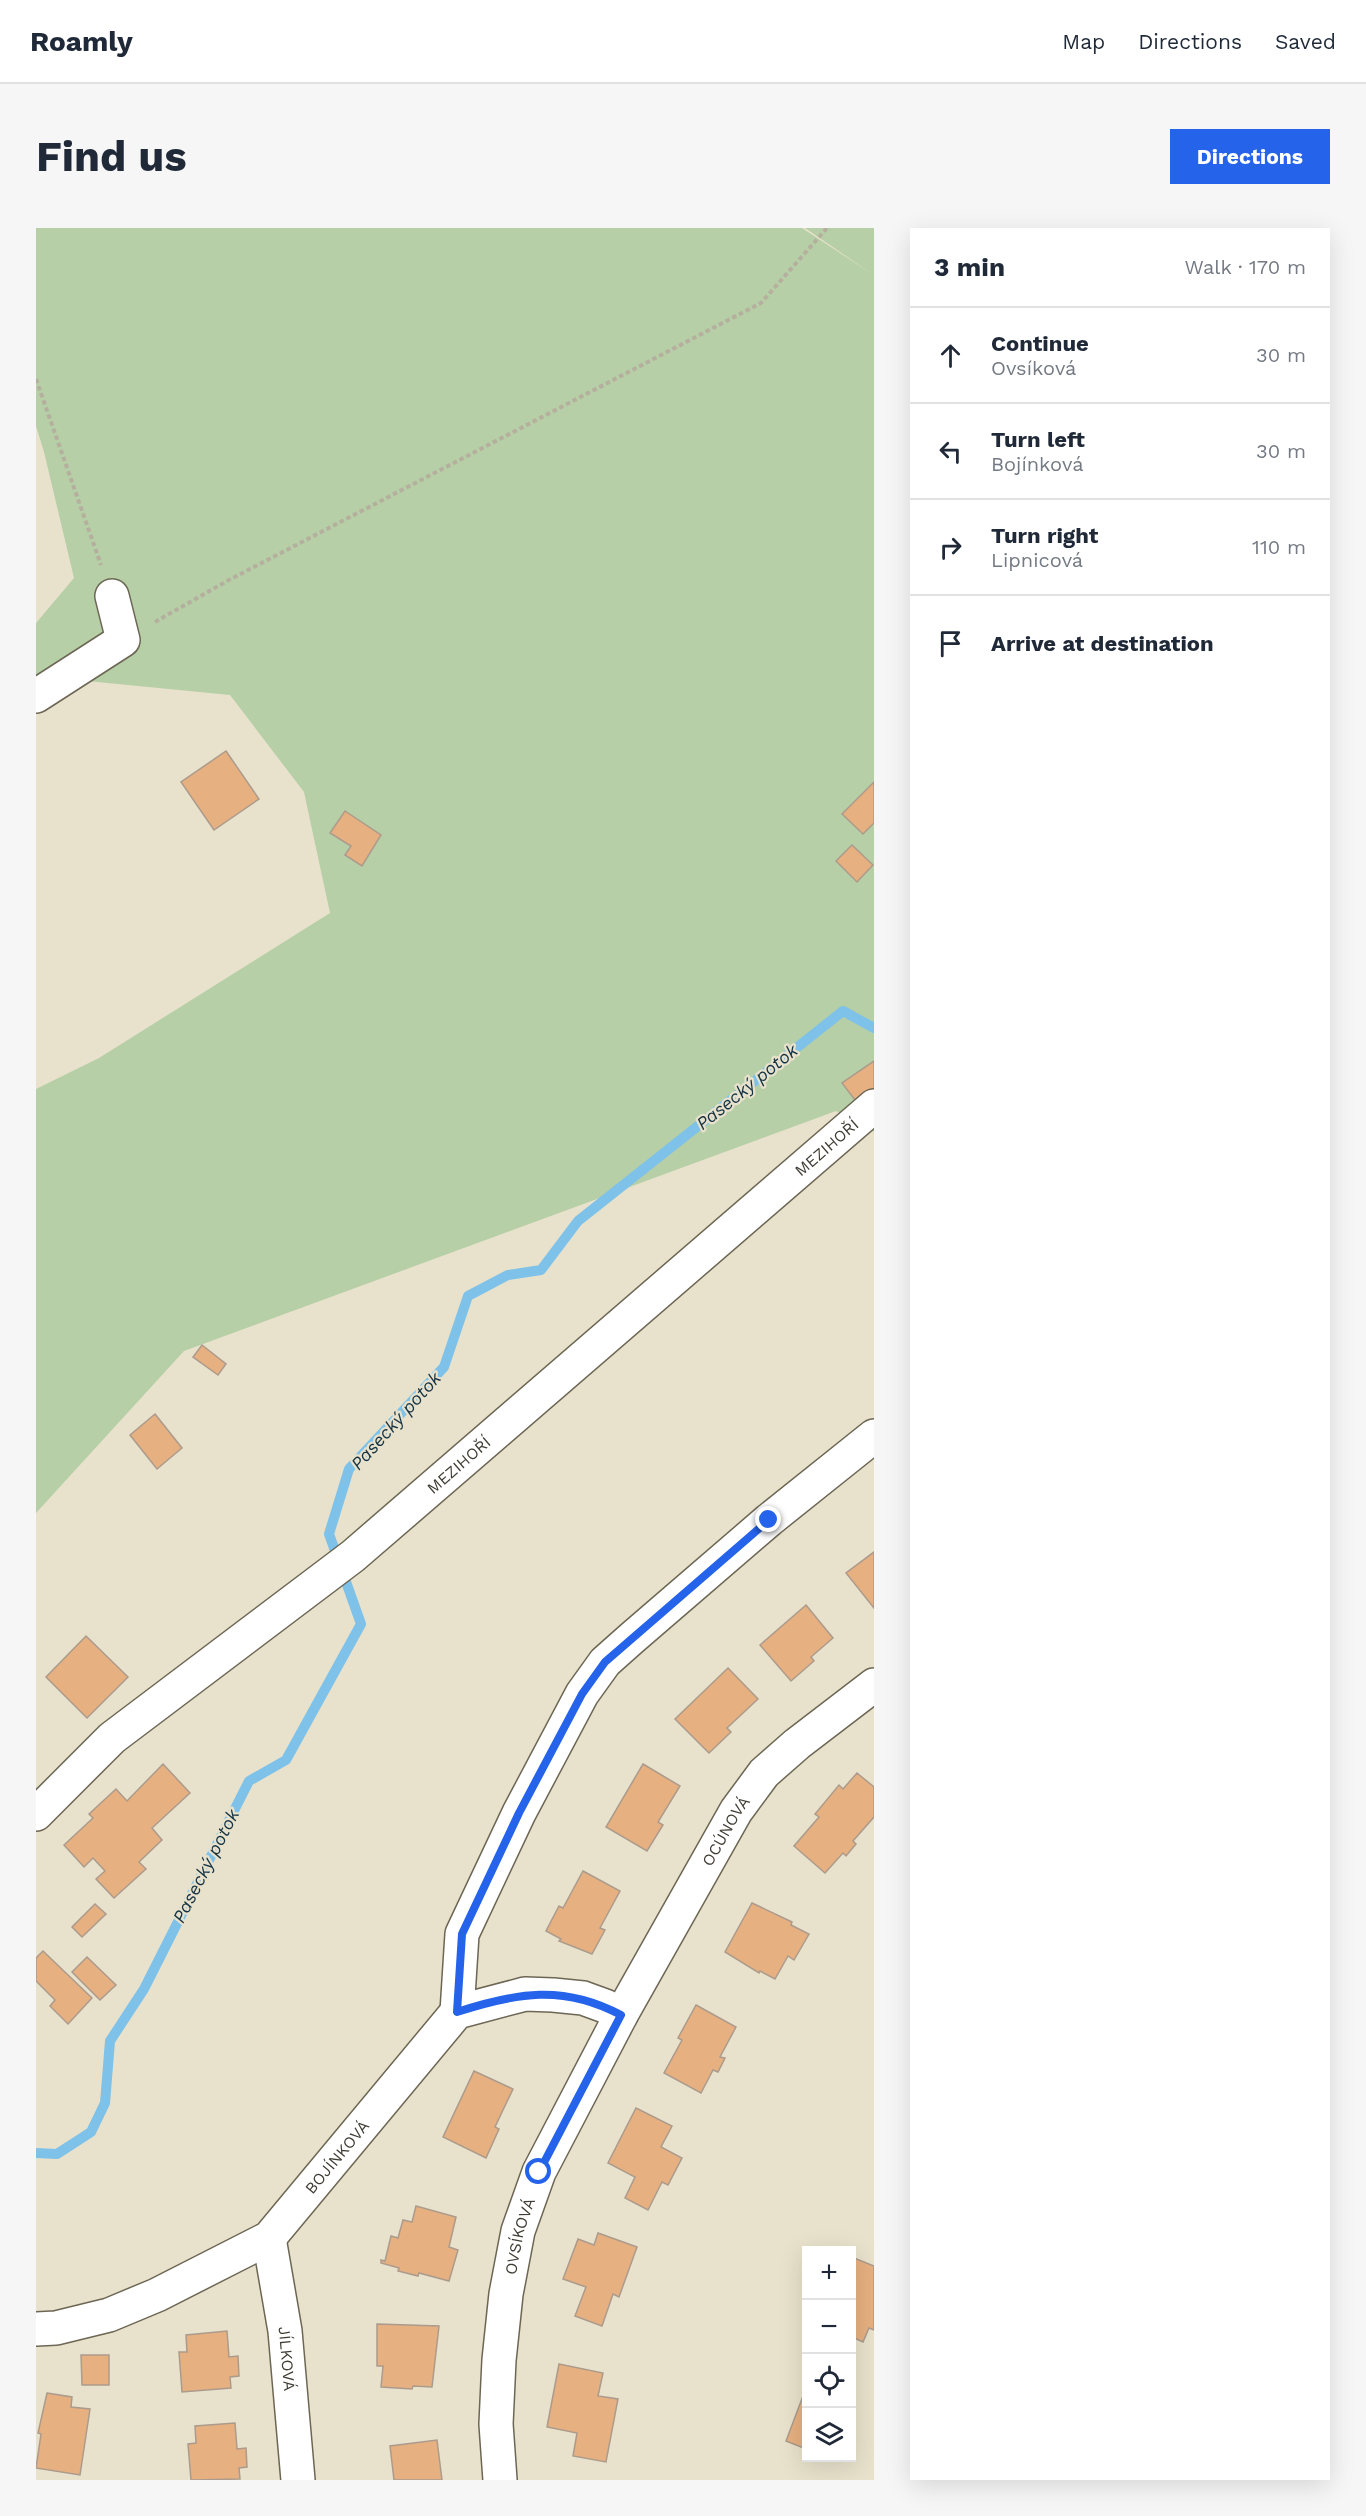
<!DOCTYPE html>
<meta charset="utf-8">
<style>
:root{--surface:#fff;--page:#f6f6f7;--text:#1f2937;--muted:#747a83;--line:#e0e1e3;--accent:#2563eb}
body{margin:0;font-family:"Work Sans",sans-serif;background:var(--page);color:var(--text)}
.controls{position:absolute;right:18px;bottom:18px;display:grid;overflow:hidden;border-radius:0px;box-shadow:0 6px 24px #0002}
.controls button{width:54px;height:54px;display:grid;place-items:center;padding:0;border:0;border-bottom:2px solid var(--line);background:var(--surface);color:var(--text);font:30px sans-serif}
.stop{position:absolute;width:18px;height:18px;margin:-14px;border:4px solid #2563eb;border-radius:50%;background:#fff}
.stop.end{background:#2563eb;border-color:#fff;box-shadow:0 2px 6px #0008}
.list{margin:0;padding:0;list-style:none}
h2{display:flex;justify-content:space-between;align-items:center;height:78px;margin:0;padding:0 24px;font-size:26px}
h2 small{font-size:20px;font-weight:400;color:var(--muted)}
.list li{display:grid;grid-template-columns:39px 1fr auto;gap:18px;align-items:center;box-sizing:border-box;height:96px;padding:0 24px;border-top:2px solid var(--line)}
.list b{display:block;font-size:22px;white-space:nowrap}
.list p{margin:0;font-size:20px;white-space:nowrap;color:var(--muted)}
.list em{font-size:20px;font-style:normal;color:var(--muted)}
.icon{flex:none;width:33px;height:33px;fill:none;stroke:currentColor;stroke-width:2;stroke-linecap:round;stroke-linejoin:round}
.map{position:relative;flex:none;width:838px;height:2252px;overflow:hidden;border-radius:0px}
header{display:flex;align-items:center;gap:36px;box-sizing:border-box;height:84px;padding:0 30px;background:var(--surface);border-bottom:2px solid var(--line)}
header strong{font-size:28px}
nav{display:flex;gap:33px;margin-inline-start:auto;font-size:21px}
.intro{display:flex;align-items:center;justify-content:space-between;box-sizing:border-box;height:144px;padding:0 36px}
h1{margin:0;font-size:42px}
.button{padding:15px 27px;border-radius:0px;background:var(--accent);color:#fff;font-size:21px;font-weight:700}
main{display:flex;gap:36px;padding:0 36px}
aside{flex:1;background:var(--surface);border-radius:0px;box-shadow:0 6px 24px #0002}
.map>svg:first-child{display:block}
</style>
<header>
<strong>Roamly</strong>
<nav><a>Map</a><a>Directions</a><a>Saved</a></nav>
</header>
<div class="intro"><h1>Find us</h1><a class="button">Directions</a></div>
<main>
<div class="map">
<svg width="838" height="2252" viewBox="0 0 838 2252">
<rect width="100%" height="100%" fill="#e8e2cc"/>
<polygon fill="#b6cfa7" points="0,0 766,0 836,46 769,0 838,0 838,904 800,883 148,1123 0,1285 0,861 63,830 294,685 268,564 194,467 0,448 0,395 38,350 8,224 0,198"/>
<g fill="none" stroke-linecap="round" stroke-linejoin="round">
<polyline stroke="#7ec1e9" stroke-width="10" points="0,1925 21,1926 55,1904 69,1875 74,1813 108,1761 213,1553 250,1532 325,1396 293,1306 313,1241 408,1139 432,1068 472,1047 505,1042 542,993 807,783 838,800"/>
</g>
<g fill="#e6b080" stroke="#ac9b8c" stroke-width="1.5">
<polygon points="190,523 223,571 178,602 145,554"/>
<polygon points="838,554 838,595 827,606 806,586"/>
<polygon points="309,583 345,607 326,638 309,627 315,618 294,605"/>
<polygon points="816,617 837,637 821,654 800,633"/>
<polygon points="838,833 838,864 822,876 806,855"/>
<polygon points="166,1117 190,1136 182,1147 157,1129"/>
<polygon points="119,1186 146,1220 121,1241 94,1207"/>
<polygon points="838,1324 838,1380 810,1345"/>
<polygon points="770,1377 797,1410 775,1429 778,1433 755,1453 724,1417"/>
<polygon points="50,1408 92,1449 51,1490 10,1449"/>
<polygon points="692,1440 722,1471 691,1500 695,1504 673,1525 639,1491"/>
<polygon points="127,1536 154,1565 116,1600 126,1612 103,1634 110,1641 78,1670 60,1651 69,1643 57,1630 48,1639 28,1617 57,1590 53,1586 80,1561 91,1573"/>
<polygon points="607,1536 644,1558 622,1594 627,1597 611,1623 570,1599"/>
<polygon points="821,1545 838,1559 838,1589 817,1613 820,1616 810,1628 807,1625 789,1645 758,1618 783,1589 779,1586 803,1557 807,1561"/>
<polygon points="547,1643 584,1663 564,1700 569,1702 556,1726 523,1713 525,1711 510,1703 523,1678 527,1680"/>
<polygon points="716,1675 756,1694 755,1697 773,1706 758,1732 752,1728 739,1751 724,1743 723,1745 689,1724"/>
<polygon points="59,1676 70,1686 46,1709 36,1699"/>
<polygon points="7,1723 56,1770 32,1796 14,1778 19,1772 0,1753 0,1730"/>
<polygon points="51,1729 80,1757 64,1772 36,1744"/>
<polygon points="660,1777 700,1799 684,1829 689,1830 682,1844 677,1842 665,1865 628,1845 646,1812 642,1810"/>
<polygon points="438,1843 477,1861 459,1899 463,1901 450,1930 407,1909"/>
<polygon points="600,1880 636,1898 625,1919 646,1930 632,1957 626,1954 612,1982 589,1970 599,1949 572,1935"/>
<polygon points="380,1978 420,1989 413,2019 422,2022 413,2053 383,2045 382,2048 362,2043 363,2040 345,2035 345,2032 349,2033 355,2008 362,2010 367,1992 376,1994"/>
<polygon points="562,2005 601,2019 583,2069 577,2066 566,2098 539,2088 550,2059 527,2051 542,2011 558,2017"/>
<polygon points="818,2030 838,2038 838,2102 833,2100 827,2114 816,2109 816,2035"/>
<polygon points="341,2096 403,2098 396,2159 377,2158 376,2161 345,2159 347,2138 341,2138"/>
<polygon points="191,2103 193,2129 202,2128 203,2148 194,2149 195,2160 146,2164 143,2124 151,2124 150,2107"/>
<polygon points="45,2127 73,2127 73,2157 46,2157"/>
<polygon points="523,2136 567,2145 562,2168 582,2171 570,2234 537,2228 541,2205 511,2199"/>
<polygon points="770,2160 770,2221 750,2213"/>
<polygon points="11,2165 36,2169 35,2179 54,2181 44,2247 0,2240 5,2206 2,2205"/>
<polygon points="199,2195 201,2221 210,2220 211,2239 203,2240 204,2251 155,2252 152,2216 160,2215 159,2198"/>
<polygon points="401,2212 406,2252 358,2252 354,2218"/>
</g>
<g fill="none" stroke-linecap="round" stroke-linejoin="round">
<defs>
<g id="street">
<polyline points="0,468 87,412 76,368"/>
<path id="s1" d="M0,1586L76,1510L317,1328L838,878"/>
<polyline points="421,1784 426,1706 483,1585 546,1466 569,1434 596,1410 733,1292 838,1208"/>
<path id="s2" d="M233,2010L249,2103L262,2252"/>
<path id="s3" d="M0,2101L20,2100L73,2087L121,2067L233,2010L421,1784L489,1766L517,1767L547,1770L569,1778L585,1787"/>
<path id="s4" d="M464,2252L460,2196L463,2132L470,2066L482,2003L503,1944L585,1787L700,1583L728,1545L761,1516L838,1457"/>
</g>
</defs>
<use href="#street" stroke="#6c6654" stroke-width="36"/>
<g stroke="#b5b09e" stroke-width="4" stroke-dasharray="4.5 3" stroke-linecap="butt">
<polyline points="0,151 65,337"/>
<polyline points="119,394 191,353 725,75 791,0"/>
</g>
<use href="#street" stroke="#fff" stroke-width="33"/>
</g>
<g fill="none" stroke-linecap="round" stroke-linejoin="round">
<path stroke="#2563eb" stroke-width="8" d="M503,1944L585,1787C527,1756 480,1765 421,1784L426,1706L483,1585L546,1466L569,1434L733,1292"/>
</g>
<g text-anchor="middle" stroke-width="4.5" stroke-linejoin="round" paint-order="stroke">
<g font-size="16" fill="#3f3d34" stroke="#e8e2cc">
<text dy="6" stroke="none"><textPath href="#s1" startOffset="1035">MEZIHOŘÍ</textPath></text>
<text dy="6" stroke="none"><textPath href="#s1" startOffset="549">MEZIHOŘÍ</textPath></text>
<text dy="6" stroke="none"><textPath href="#s4" startOffset="702">OCÚNOVÁ</textPath></text>
<text dy="6" stroke="none"><textPath href="#s3" startOffset="358">BOJÍNKOVÁ</textPath></text>
<text dy="6" stroke="none"><textPath href="#s4" startOffset="246">OVSÍKOVÁ</textPath></text>
<text dy="6" stroke="none"><textPath href="#s2" startOffset="122">JÍLKOVÁ</textPath></text>
</g>
<g font-size="18" font-style="italic" fill="#143243" stroke="#e8e2cc">
<text transform="translate(711 859) rotate(-39)" y="6">Pasecký potok</text>
<text transform="translate(360 1193) rotate(-48)" y="6">Pasecký potok</text>
<text transform="translate(170 1638) rotate(-63)" y="6">Pasecký potok</text>
</g>
</g>
</svg>
<div class="controls">
<button>+</button>
<button>−</button>
<button><svg class="icon" aria-label="locate" viewBox="0 0 24 24"><circle cx="12" cy="12" r="6"/><path d="M12 2v4M12 18v4M2 12h4M18 12h4"/></svg></button>
<button><svg class="icon" aria-label="layers" viewBox="0 0 24 24"><path d="M12 4l9 5-9 5-9-5zM3 14l9 5 9-5"/></svg></button>
</div>
<div class="stop" style="left:503px;top:1944px"></div>
<div class="stop end" style="left:733px;top:1292px"></div>
</div>
<aside>
<h2>3 min<small>Walk · 170 m</small></h2>
<ul class="list">
<li><svg class="icon" aria-label="ahead" viewBox="0 0 24 24"><path d="M12 20V5M6 11l6-6 6 6"/></svg><div><b>Continue</b><p>Ovsíková</p></div><em>30 m</em></li>
<li><svg class="icon" aria-label="left" viewBox="0 0 24 24"><path d="M17 20v-9H6M10 6l-5 5 5 5"/></svg><div><b>Turn left</b><p>Bojínková</p></div><em>30 m</em></li>
<li><svg class="icon" aria-label="right" viewBox="0 0 24 24"><path d="M7 20v-9h11M14 6l5 5-5 5"/></svg><div><b>Turn right</b><p>Lipnicová</p></div><em>110 m</em></li>
<li><svg class="icon" aria-label="arrive" viewBox="0 0 24 24"><path d="M6 21V4h12l-3 4 3 4H6"/></svg><div><b>Arrive at destination</b></div></li>
</ul>
</aside>
</main>
